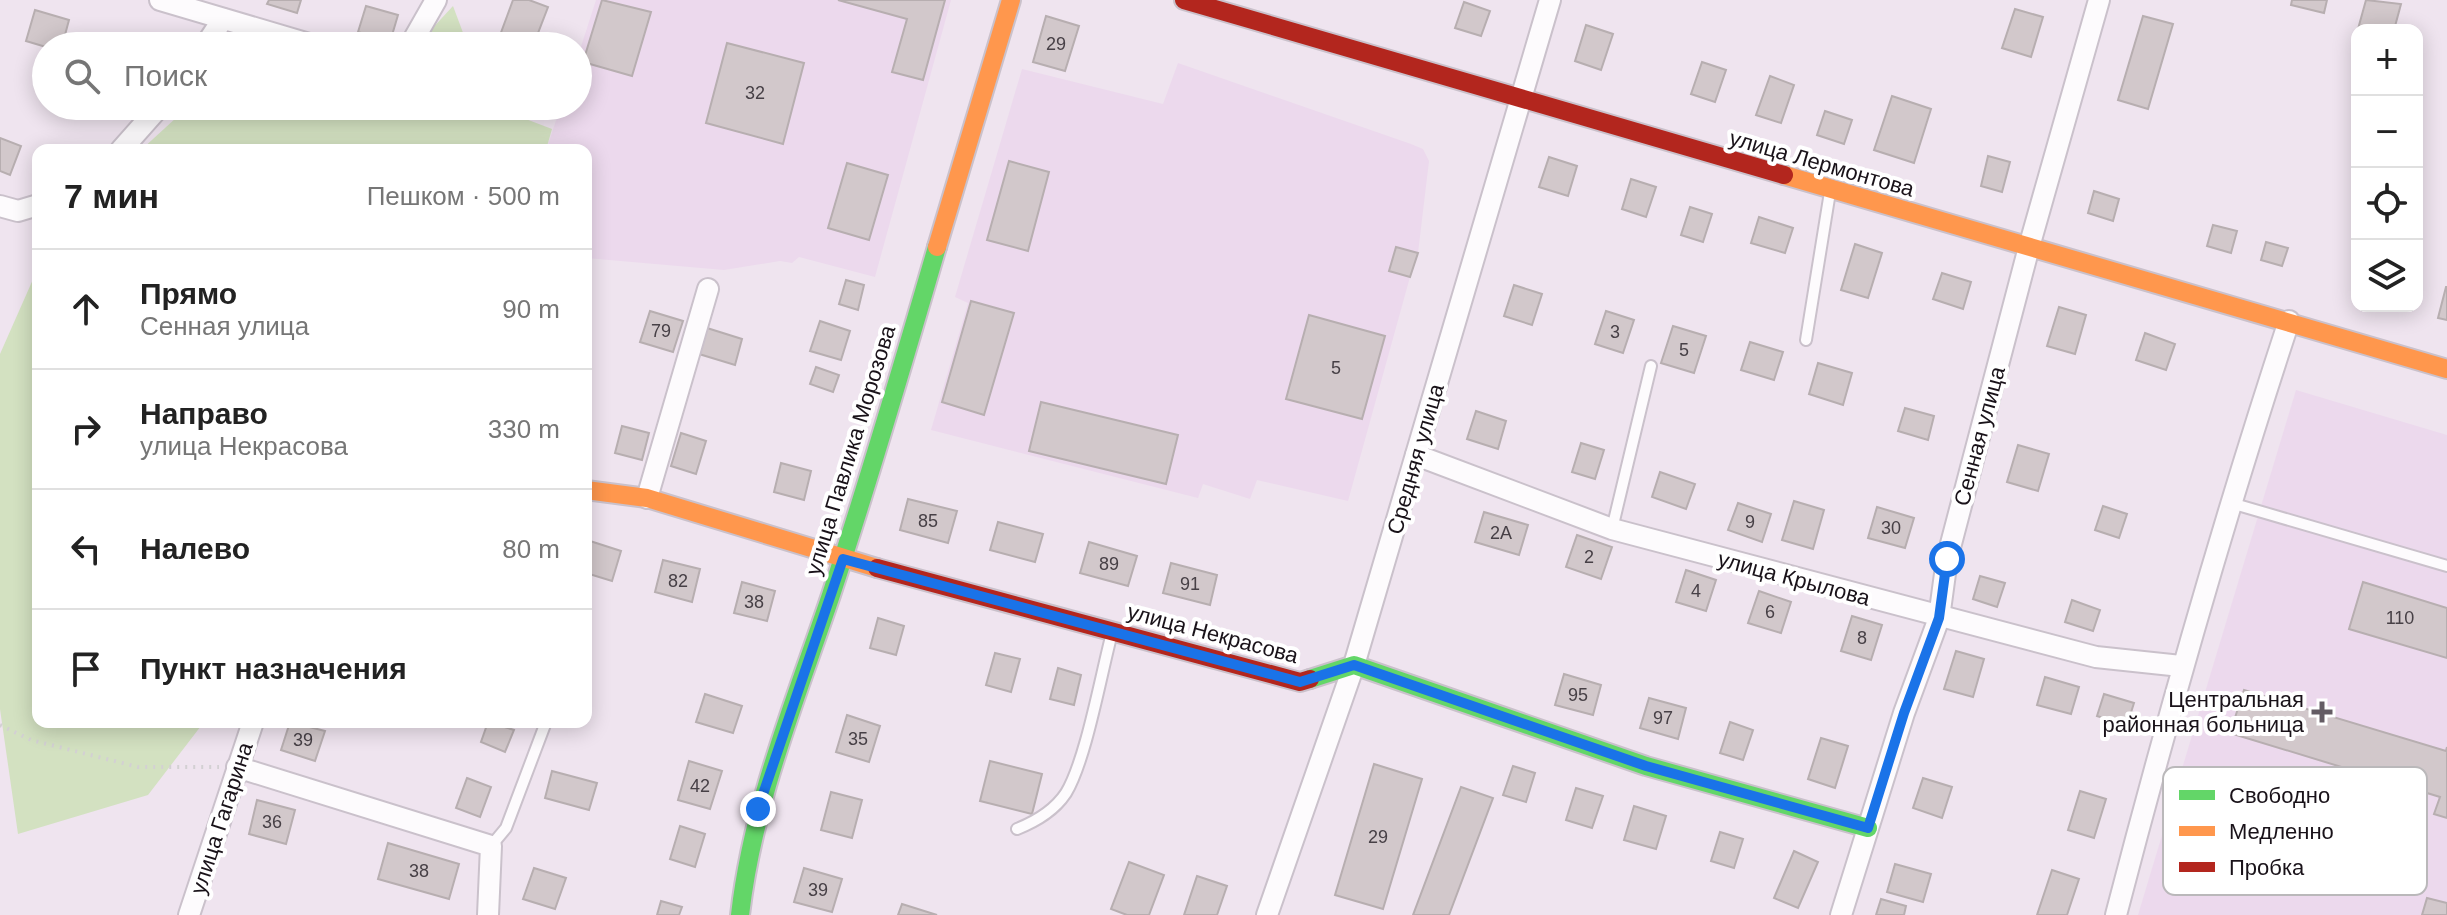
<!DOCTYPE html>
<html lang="ru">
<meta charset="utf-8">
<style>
:root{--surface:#fff;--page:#f6f6f6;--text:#222;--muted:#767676;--line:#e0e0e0}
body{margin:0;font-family:Helvetica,sans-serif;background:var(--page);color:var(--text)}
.controls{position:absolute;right:24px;top:24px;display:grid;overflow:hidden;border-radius:16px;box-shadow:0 4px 20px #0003}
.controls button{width:72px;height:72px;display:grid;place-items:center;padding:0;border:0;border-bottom:2px solid var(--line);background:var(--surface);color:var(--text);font:40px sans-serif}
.stop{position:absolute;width:24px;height:24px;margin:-18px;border:6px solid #1a73e8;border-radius:50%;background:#fff}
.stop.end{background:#1a73e8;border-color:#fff;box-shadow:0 2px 8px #0008}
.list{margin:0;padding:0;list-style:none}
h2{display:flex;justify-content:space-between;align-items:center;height:104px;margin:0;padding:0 32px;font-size:34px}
h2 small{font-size:26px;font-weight:400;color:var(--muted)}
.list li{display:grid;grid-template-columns:52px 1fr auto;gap:24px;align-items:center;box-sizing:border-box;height:120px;padding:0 32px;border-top:2px solid var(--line)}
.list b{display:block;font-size:30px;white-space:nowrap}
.list p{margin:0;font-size:26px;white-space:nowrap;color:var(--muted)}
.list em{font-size:26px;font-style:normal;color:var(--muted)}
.icon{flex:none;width:44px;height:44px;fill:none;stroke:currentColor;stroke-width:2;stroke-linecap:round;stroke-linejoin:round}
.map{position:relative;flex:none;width:2447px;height:915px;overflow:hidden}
.search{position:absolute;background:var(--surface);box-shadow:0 4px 20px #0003;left:32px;top:32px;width:560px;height:88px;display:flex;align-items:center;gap:20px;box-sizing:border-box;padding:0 28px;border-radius:44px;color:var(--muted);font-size:30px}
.panel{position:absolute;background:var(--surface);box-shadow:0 4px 20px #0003;left:32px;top:144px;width:560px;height:584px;border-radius:16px}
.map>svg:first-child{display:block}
</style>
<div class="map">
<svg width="2447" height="915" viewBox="0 0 2447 915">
<rect width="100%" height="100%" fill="#efe4ef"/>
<g fill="#ecd9ed">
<polygon points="596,0 951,0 875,277 799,257 792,263 780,261 724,270 586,258 586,150 546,150 561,106 578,106 578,56"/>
<polygon points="1178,63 1411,144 1423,149 1429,161 1418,253 1396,247 1389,270 1410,277 1348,501 1257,480 1250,499 1203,484 1198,498 931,430 968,303 955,297 1022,69 1163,104"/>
<polygon points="2296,390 2447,435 2447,915 2138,915"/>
</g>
<g fill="#d3e1c1">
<polygon points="453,6 468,46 416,46"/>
<polygon points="189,106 492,106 552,129 546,150 141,150"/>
<polygon points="38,268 38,722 204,722 148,795 18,834 0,709 0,354"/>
</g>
<g fill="#d2c8cb" stroke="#b7aeb0" stroke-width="2">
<polygon points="269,0 301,0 297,13 267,4"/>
<polygon points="513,0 529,0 548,7 533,46 499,38"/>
<polygon points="602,0 651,12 632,76 583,62"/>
<polygon points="838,0 945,0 923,80 892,72 907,19"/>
<polygon points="2292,0 2327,0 2324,13 2291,5"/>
<polygon points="2366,0 2401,4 2394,30 2358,29"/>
<polygon points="1464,2 1490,11 1481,36 1455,28"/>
<polygon points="366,6 398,15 390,42 358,32"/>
<polygon points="2015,9 2043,17 2031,57 2002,48"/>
<polygon points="35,10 69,20 62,46 46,47 26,41"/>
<polygon points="1046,16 1079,26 1065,71 1033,62"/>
<polygon points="2143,16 2173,24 2148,109 2118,100"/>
<polygon points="1586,25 1613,34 1601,70 1575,61"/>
<polygon points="114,35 153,46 111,46"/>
<polygon points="727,43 804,63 783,144 706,123"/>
<polygon points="1702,62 1726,70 1715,102 1691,94"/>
<polygon points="1770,76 1794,85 1781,123 1756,115"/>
<polygon points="1892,96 1931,109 1914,163 1874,150"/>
<polygon points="1825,111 1852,120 1844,144 1817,135"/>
<polygon points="0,138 21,146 10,175 0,171"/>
<polygon points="1988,156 2010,162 2002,192 1981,186"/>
<polygon points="1549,157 1577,166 1568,196 1539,187"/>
<polygon points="1009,161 1049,172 1028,251 987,240"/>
<polygon points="847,163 888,175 869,240 828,228"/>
<polygon points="1631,179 1656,187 1646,217 1622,209"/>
<polygon points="2094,191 2119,199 2113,221 2088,213"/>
<polygon points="1690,207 1712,214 1703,242 1681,235"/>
<polygon points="1759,217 1793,228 1785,253 1751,243"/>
<polygon points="2213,225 2237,231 2231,253 2207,246"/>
<polygon points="2266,242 2288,248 2282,266 2261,260"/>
<polygon points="1855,244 1882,253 1868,298 1841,290"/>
<polygon points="1396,247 1418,253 1410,277 1389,271"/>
<polygon points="1942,273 1971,282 1963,309 1933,299"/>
<polygon points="846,280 864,285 858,310 839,304"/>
<polygon points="1514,285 1542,294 1532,325 1504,316"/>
<polygon points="2446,287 2447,287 2447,320 2438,318"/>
<polygon points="971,301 1014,313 984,415 942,402"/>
<polygon points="2059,307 2086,315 2075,354 2047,346"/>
<polygon points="650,311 683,321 673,352 640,342"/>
<polygon points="1606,311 1634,320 1623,353 1595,344"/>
<polygon points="1309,315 1385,336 1362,419 1286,399"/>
<polygon points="820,321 850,331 841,360 810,351"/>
<polygon points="1673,326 1706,336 1694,373 1661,363"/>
<polygon points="707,328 742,339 735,365 699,354"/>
<polygon points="2145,333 2175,344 2166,370 2136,360"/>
<polygon points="1750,342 1783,352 1774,380 1741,370"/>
<polygon points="1818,363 1852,373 1843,405 1809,394"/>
<polygon points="816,367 839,375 833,392 810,384"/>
<polygon points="1041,402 1178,435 1166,484 1029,451"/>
<polygon points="1905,408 1934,416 1928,440 1898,431"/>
<polygon points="1476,411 1506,421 1498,449 1467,439"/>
<polygon points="622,426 649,433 642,460 615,453"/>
<polygon points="681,433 706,441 696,474 671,466"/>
<polygon points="1581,443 1604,450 1595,479 1572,472"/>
<polygon points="2018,445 2049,454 2038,491 2007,482"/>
<polygon points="781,463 811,471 804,500 774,492"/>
<polygon points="1660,472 1695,484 1686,509 1652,497"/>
<polygon points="908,499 957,511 948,543 900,530"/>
<polygon points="1794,501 1824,510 1813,549 1782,540"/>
<polygon points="1738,503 1771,514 1762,542 1728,530"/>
<polygon points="2103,506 2127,514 2119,538 2095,530"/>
<polygon points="1877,507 1914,518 1905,548 1868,538"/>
<polygon points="1484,512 1528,525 1519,555 1475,542"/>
<polygon points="998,522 1043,534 1035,562 990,550"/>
<polygon points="1577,535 1612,547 1601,579 1566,567"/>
<polygon points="590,541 621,551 612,581 586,573"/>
<polygon points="1089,542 1137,556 1128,586 1080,573"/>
<polygon points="663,560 700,569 692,602 655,592"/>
<polygon points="1171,563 1217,575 1210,605 1163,593"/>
<polygon points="1686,570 1716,580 1706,611 1676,602"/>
<polygon points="1980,576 2005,583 1997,607 1973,599"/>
<polygon points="742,582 775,591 767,621 734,613"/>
<polygon points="2363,582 2447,608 2447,658 2349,629"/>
<polygon points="1759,591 1791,602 1781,633 1748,623"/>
<polygon points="2072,600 2100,610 2093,631 2065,622"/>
<polygon points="1852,616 1882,625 1871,660 1841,651"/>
<polygon points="878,618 904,626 896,655 870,648"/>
<polygon points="1956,651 1984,659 1973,697 1944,689"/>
<polygon points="995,653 1020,659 1011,692 986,685"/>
<polygon points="1058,668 1081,675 1074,705 1050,699"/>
<polygon points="1564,674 1601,685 1593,715 1555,705"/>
<polygon points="2045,677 2079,687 2071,714 2037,705"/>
<polygon points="2244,690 2446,751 2447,747 2447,818 2434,814 2440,797 2230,733"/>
<polygon points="705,694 742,706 733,733 696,722"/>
<polygon points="2104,694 2134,703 2127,725 2097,716"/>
<polygon points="1649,698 1686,708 1678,739 1640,728"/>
<polygon points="847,715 880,726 869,762 836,752"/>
<polygon points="290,722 325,731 315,761 281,750"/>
<polygon points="488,722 514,730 505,752 481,742"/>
<polygon points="1730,722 1753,730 1743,760 1720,753"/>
<polygon points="1821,738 1848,746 1835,788 1808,779"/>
<polygon points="689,761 722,771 710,809 678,800"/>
<polygon points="990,761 1042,774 1032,814 980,801"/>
<polygon points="1374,764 1422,779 1383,909 1335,895"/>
<polygon points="1513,766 1535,773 1526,802 1503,795"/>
<polygon points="552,771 597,783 589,810 545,798"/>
<polygon points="467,778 491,787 480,817 456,808"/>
<polygon points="1923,778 1952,787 1942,818 1913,808"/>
<polygon points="1461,787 1493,798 1449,915 1413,915"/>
<polygon points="1576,788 1603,796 1592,828 1566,820"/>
<polygon points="2080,791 2106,799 2094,838 2068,830"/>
<polygon points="831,792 862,800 852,838 821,830"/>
<polygon points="257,800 295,810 286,844 249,834"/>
<polygon points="1634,806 1666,816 1656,849 1624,840"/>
<polygon points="680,826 705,834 695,867 670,859"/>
<polygon points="1720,832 1743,839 1734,868 1711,861"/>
<polygon points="388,843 459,864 449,899 378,879"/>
<polygon points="1794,851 1818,862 1798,908 1774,898"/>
<polygon points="1129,862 1164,875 1149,915 1127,915 1111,909"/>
<polygon points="1895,864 1931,874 1923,902 1887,892"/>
<polygon points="534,868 566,878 555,909 523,899"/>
<polygon points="804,868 842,879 832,912 794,902"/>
<polygon points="2052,870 2079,879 2067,915 2037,915"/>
<polygon points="1197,876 1227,886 1217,915 1184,915"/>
<polygon points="2427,898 2447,903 2447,915 2422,915"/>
<polygon points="1881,899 1906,906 1904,915 1876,915"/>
<polygon points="661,901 682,907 679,915 657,915"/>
<polygon points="902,904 937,915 898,915"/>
</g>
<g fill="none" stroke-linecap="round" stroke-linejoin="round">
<defs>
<g id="lane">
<polyline points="1806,340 1830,192"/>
<polyline points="2231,503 2447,566"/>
<polyline points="1612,529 1651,366"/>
<path d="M1017,829C1037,821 1054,811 1066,793C1086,760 1101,674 1112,633"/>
<polyline points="491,846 506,828 546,722"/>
</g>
<g id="street">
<polyline points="160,0 316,46"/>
<polyline points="205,46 223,19"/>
<polyline points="405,46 411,44 436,0"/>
<polyline points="121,150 160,106"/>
<polyline points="0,206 18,211 38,205"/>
<polyline points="1416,455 1612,529 2096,657 2181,666"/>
<polyline points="647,498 708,289"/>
<polyline points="237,767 491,846 488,915"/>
<polyline points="189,915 253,722"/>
<polyline points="1267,915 1354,665 1550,0"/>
<polyline points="1841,915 1904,713 1939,618 1947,559 2029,247 2099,0"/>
<path d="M2116,915C2168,715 2224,518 2289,321"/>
</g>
<g id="fast">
<polyline points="1310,679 1354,665 1646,766 1868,828"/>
<path d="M740,915C753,802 795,702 831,595C869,480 903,364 937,247"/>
</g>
<g id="slow">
<polyline points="1784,175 2447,369"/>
<polyline points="937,247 1011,0"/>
<polyline points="586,490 647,498 877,568"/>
</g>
<g id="jam">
<polyline points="1184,0 1784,175"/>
<polyline points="877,568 1300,682 1310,679"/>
</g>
</defs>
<use href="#lane" stroke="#cac1cb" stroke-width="14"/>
<use href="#street" stroke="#cac1cb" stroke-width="24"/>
<use href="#fast" stroke="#cac1cb" stroke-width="22"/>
<use href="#slow" stroke="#cac1cb" stroke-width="22"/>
<use href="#jam" stroke="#cac1cb" stroke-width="22"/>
<polyline stroke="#d3d0d3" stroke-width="4" stroke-dasharray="2 6" stroke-linecap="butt" points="0,725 31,740 138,767 219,767"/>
<use href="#lane" stroke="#fdfbfd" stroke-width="10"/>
<use href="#street" stroke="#fdfbfd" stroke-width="20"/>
<use href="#fast" stroke="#63d668" stroke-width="18"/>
<use href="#slow" stroke="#ff974d" stroke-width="18"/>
<use href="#jam" stroke="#b3261e" stroke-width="18"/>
</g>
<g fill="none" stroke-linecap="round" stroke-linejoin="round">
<polyline stroke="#1a73e8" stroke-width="10" points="758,809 843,559 1300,682 1354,665 1646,766 1868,828 1904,713 1939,618 1947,559"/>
</g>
<path fill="#645c64" stroke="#fff" stroke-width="3" d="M2318 700h8v8h8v8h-8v8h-8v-8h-8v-8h8z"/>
<g text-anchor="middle" stroke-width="8" stroke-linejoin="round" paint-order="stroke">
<g font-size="18" fill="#474046">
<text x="1056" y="50">29</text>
<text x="755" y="99">32</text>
<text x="661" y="337">79</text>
<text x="1615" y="338">3</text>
<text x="1684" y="356">5</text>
<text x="1336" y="374">5</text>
<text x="928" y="527">85</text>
<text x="1750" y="528">9</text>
<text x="1891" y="534">30</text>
<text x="1501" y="539">2А</text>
<text x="1589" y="563">2</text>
<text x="1109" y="570">89</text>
<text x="678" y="587">82</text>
<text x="1190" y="590">91</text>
<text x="1696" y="597">4</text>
<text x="754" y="608">38</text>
<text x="1770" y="618">6</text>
<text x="2400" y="624">110</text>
<text x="1862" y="644">8</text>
<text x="1578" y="701">95</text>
<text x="1663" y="724">97</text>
<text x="858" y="745">35</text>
<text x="303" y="746">39</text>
<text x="700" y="792">42</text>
<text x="272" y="828">36</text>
<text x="1378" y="843">29</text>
<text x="419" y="877">38</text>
<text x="818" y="896">39</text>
</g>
<g font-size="22" fill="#191219" stroke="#fff">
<text transform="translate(1822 163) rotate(16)" y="8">улица Лермонтова</text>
<text transform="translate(1979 436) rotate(-75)" y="8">Сенная улица</text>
<text transform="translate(850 450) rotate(-73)" y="8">улица Павлика Морозова</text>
<text transform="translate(1415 459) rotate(-74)" y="8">Средняя улица</text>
<text transform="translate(1794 578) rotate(15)" y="8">улица Крылова</text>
<text transform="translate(1213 633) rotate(15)" y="8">улица Некрасова</text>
<text transform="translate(221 818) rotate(-72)" y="8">улица Гагарина</text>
</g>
<g font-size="22" fill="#191219" stroke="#fff" text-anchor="end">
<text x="2304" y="707">Центральная<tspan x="2304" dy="25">районная больница</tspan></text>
</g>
</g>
<rect x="2163" y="767" width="264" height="128" rx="12" fill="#fff" stroke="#bab8ba" stroke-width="2"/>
<rect x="2179" y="790" width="36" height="10" fill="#63d668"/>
<rect x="2179" y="826" width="36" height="10" fill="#ff974d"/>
<rect x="2179" y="862" width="36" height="10" fill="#b3261e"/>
<g font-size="22" fill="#191219">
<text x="2229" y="803">Свободно</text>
<text x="2229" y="839">Медленно</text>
<text x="2229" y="875">Пробка</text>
</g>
</svg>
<div class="controls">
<button>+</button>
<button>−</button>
<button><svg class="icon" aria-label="locate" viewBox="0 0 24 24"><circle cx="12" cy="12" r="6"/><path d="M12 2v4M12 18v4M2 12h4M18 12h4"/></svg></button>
<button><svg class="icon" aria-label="layers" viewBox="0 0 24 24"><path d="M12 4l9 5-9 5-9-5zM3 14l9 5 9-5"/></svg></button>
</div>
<div class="stop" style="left:1947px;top:559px"></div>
<div class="stop end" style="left:758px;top:809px"></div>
<div class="search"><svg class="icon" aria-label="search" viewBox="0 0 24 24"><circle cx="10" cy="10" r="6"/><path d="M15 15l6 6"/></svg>Поиск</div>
<section class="panel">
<h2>7 мин<small>Пешком · 500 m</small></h2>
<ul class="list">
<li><svg class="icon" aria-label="ahead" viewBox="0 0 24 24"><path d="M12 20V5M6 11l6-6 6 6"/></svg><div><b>Прямо</b><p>Сенная улица</p></div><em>90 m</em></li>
<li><svg class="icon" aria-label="right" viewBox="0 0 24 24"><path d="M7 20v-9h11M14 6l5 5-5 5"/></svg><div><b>Направо</b><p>улица Некрасова</p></div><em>330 m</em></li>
<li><svg class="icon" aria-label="left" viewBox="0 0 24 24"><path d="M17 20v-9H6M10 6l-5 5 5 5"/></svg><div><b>Налево</b></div><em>80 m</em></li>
<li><svg class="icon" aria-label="arrive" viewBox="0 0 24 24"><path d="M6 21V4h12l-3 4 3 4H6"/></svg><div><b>Пункт назначения</b></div></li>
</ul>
</section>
</div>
